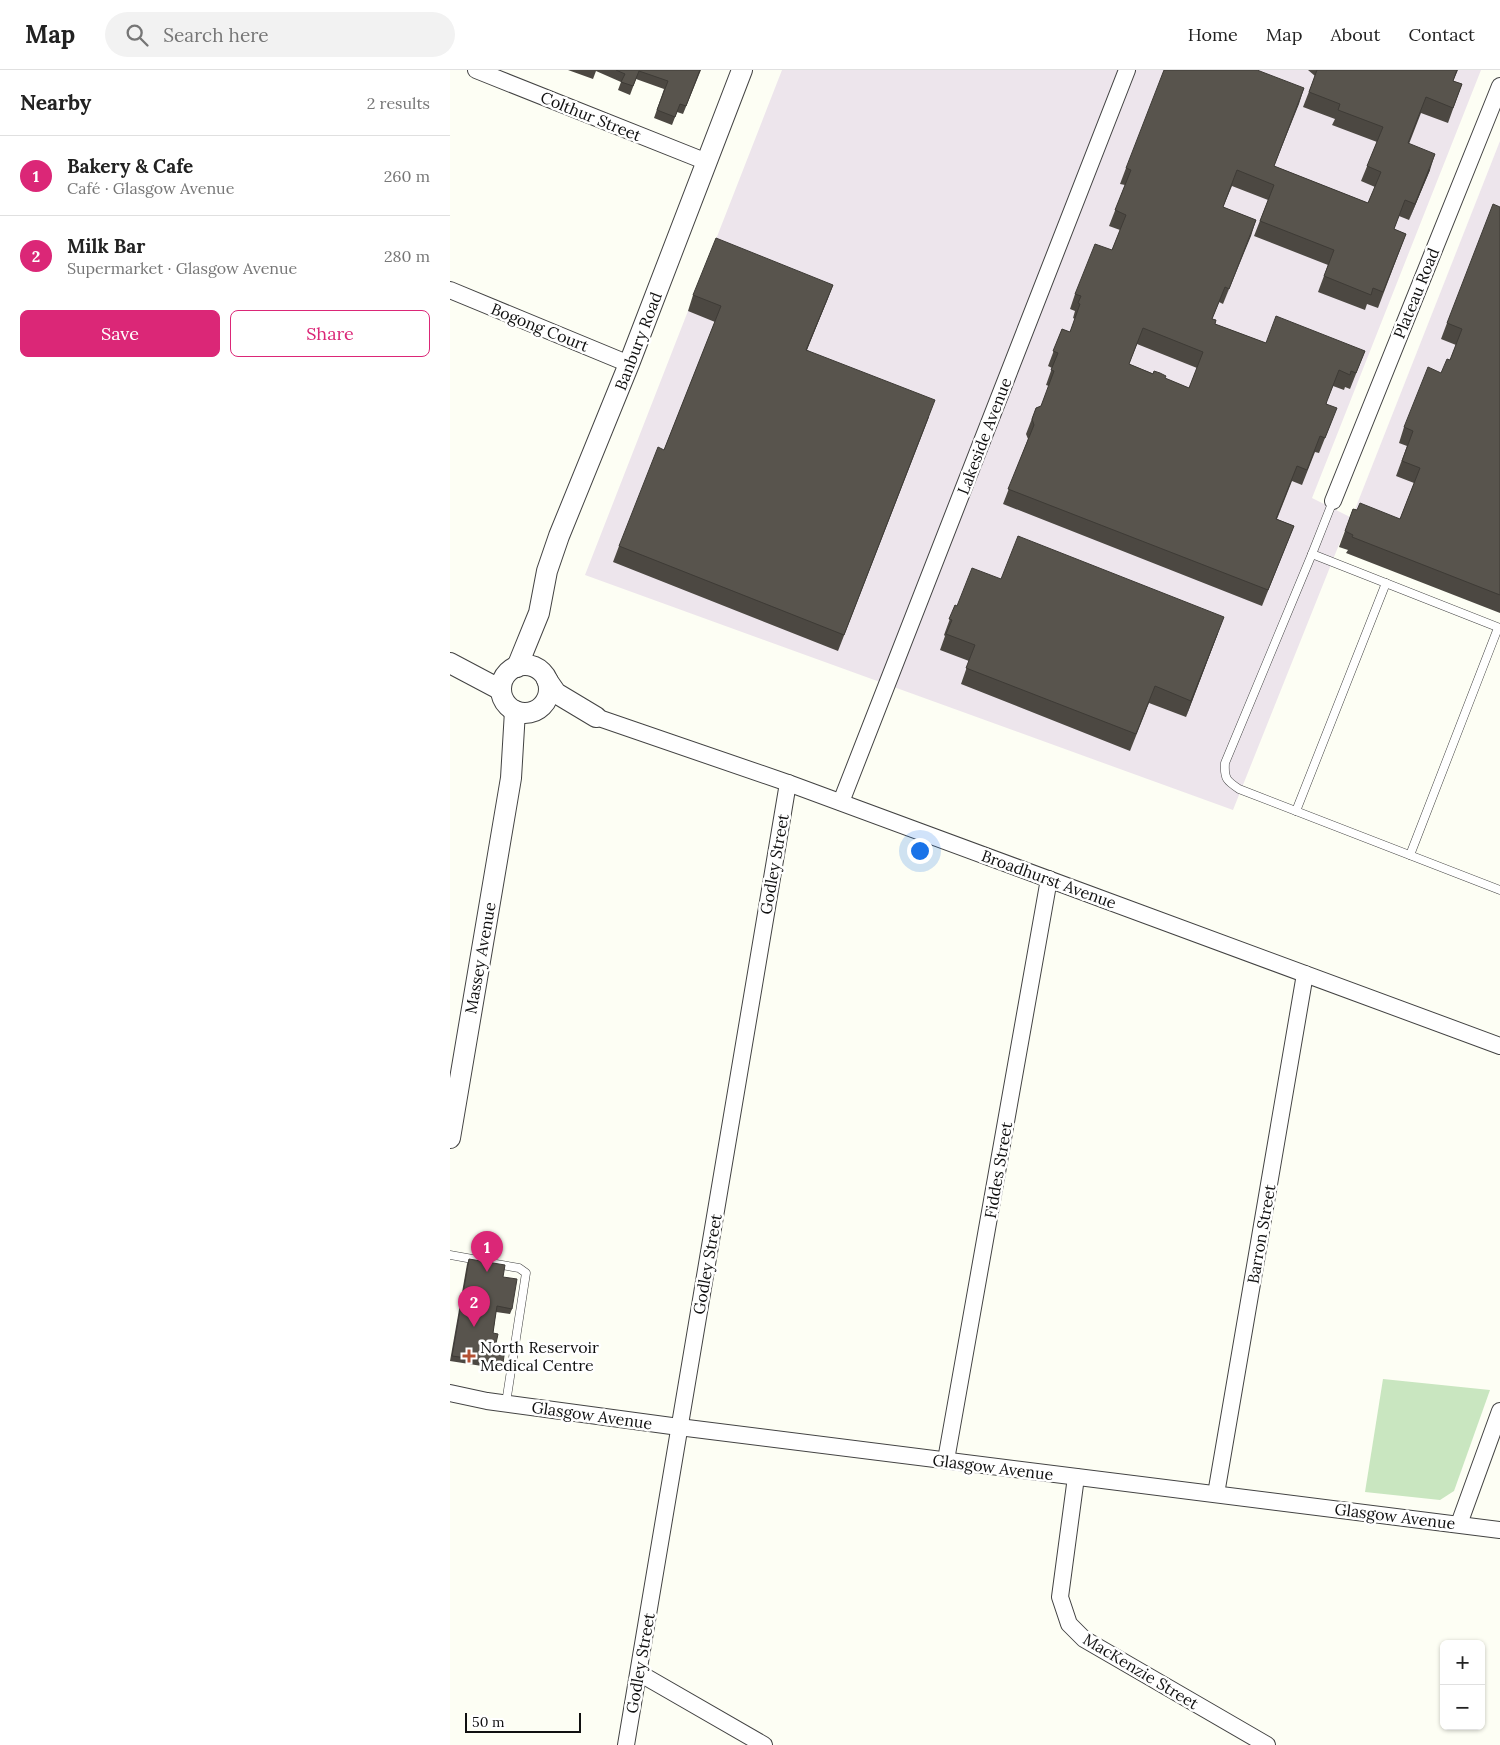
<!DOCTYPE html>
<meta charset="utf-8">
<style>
:root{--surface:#fff;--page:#f2f2f2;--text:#222;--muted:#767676;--line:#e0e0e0;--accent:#db2777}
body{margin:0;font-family:Lora,serif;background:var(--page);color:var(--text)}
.controls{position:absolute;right:15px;bottom:15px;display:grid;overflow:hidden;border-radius:8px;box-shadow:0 1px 4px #0004}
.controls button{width:45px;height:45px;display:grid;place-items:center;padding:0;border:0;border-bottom:1px solid var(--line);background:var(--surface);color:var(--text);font:25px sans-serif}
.scale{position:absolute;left:15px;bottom:12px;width:116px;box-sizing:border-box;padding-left:5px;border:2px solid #101010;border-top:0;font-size:14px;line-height:18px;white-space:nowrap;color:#101010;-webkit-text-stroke:4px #fff;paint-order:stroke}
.you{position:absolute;left:469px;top:780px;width:18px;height:18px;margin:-12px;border:4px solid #fff;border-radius:50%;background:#1a73e8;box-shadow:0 0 0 8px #1a73e833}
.badge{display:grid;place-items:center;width:32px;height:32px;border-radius:50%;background:var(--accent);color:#fff;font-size:16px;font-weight:700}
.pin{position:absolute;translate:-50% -41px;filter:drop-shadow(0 1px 2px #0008)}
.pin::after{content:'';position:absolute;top:26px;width:18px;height:15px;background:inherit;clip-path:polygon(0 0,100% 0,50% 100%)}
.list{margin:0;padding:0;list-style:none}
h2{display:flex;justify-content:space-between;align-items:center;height:65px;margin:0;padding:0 20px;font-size:21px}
h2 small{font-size:16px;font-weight:400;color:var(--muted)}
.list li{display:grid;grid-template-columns:32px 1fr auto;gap:15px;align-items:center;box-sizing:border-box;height:80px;padding:0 20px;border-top:1px solid var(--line)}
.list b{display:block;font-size:19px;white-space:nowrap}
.list p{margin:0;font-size:16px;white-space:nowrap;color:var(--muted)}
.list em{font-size:16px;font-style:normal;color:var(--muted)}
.actions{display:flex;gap:10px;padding:15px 20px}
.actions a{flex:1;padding:11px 0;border:1px solid var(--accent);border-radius:8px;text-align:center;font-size:18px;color:var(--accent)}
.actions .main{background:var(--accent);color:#fff}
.icon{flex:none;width:28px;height:28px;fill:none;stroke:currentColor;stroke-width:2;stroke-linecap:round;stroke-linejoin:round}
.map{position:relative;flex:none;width:1050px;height:1675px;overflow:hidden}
header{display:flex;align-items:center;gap:30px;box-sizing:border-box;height:70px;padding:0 25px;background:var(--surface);border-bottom:1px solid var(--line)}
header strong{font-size:24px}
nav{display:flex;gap:28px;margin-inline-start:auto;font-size:18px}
.search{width:350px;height:45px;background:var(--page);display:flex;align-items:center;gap:12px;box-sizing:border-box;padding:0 18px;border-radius:28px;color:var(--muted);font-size:19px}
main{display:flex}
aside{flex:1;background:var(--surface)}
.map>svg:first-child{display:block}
</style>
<header>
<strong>Map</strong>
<div class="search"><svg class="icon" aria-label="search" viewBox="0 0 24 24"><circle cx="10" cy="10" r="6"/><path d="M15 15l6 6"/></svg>Search here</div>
<nav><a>Home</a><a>Map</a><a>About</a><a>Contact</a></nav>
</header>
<main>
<aside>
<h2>Nearby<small>2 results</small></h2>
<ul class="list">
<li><span class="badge">1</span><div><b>Bakery &amp; Cafe</b><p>Café · Glasgow Avenue</p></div><em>260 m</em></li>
<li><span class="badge">2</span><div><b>Milk Bar</b><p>Supermarket · Glasgow Avenue</p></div><em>280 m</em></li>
</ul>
<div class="actions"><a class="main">Save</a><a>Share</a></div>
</aside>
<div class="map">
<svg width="1050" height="1675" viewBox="0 0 1050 1675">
<rect width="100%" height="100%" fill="#fdfef4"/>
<g fill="#ede5ec">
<polygon points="332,0 1031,0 862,428 900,447 783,740 135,505"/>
<polygon points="1050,71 1050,507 902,447"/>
</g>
<polygon fill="#c9e6c0" points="933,1309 1040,1320 1004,1421 990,1430 915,1422"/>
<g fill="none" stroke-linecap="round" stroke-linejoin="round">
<defs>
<g id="service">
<polyline points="883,431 862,484 1050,558"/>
<path d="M862,484L775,693C774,709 777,711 789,719L1050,820"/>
<polyline points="846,741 936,513"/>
<polyline points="960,785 1048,558"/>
<polyline points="0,1185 28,1190"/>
<polyline points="46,1194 69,1198 76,1203 56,1333"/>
</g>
<g id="minor">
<polyline points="26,0 257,92"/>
<polyline points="0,220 179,294"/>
<polyline points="883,431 1050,16"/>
<polyline points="146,647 338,713 1050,976"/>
<polyline points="391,732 677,0"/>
<polyline points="0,1323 37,1331 229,1357 1050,1460"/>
<polyline points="496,1390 599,809"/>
<polyline points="626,1407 610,1527 619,1554 634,1569 817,1675"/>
<polyline points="766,1424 855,904"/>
<polyline points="1009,1454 1050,1341"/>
<polyline points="189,1603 314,1675"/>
<polyline points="176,1675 338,713"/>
</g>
<g id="tertiary">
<polyline points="0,593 51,620"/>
<circle cx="75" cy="619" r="24"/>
<polyline points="67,597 89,543 97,501 109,466 179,294 292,0"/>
<polyline points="97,610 106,623 146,647"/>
<polyline points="0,1068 61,708 65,641"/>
</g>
</defs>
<use href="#service" stroke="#434343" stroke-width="9"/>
<use href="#minor" stroke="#434343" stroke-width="18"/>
<use href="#tertiary" stroke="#434343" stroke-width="22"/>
<use href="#service" stroke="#fff" stroke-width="8"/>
<use href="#minor" stroke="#fff" stroke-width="16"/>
<use href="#tertiary" stroke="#fff" stroke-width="20"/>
</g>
<g fill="#4c4842" fill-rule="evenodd">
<polygon points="118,0 251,0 233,44 227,42 222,55 204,48 214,19 186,9 180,25 168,20 171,12 146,1 143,9"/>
<path d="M858,0H1008L1003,11L1012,14L998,53L971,43L959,74L980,100L959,150L949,146L944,159L956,164L928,238L917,234L915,240L868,222L878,195L804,166L818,130L782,116L773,137L806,150L773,234L769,232L762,249L765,254L816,273L915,281L900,319L895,317L894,320L883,316L876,332L881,353L869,383L865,382L852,415L842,411L827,449L844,456L812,536L553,434L578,369L576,364L586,338L591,336L599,316L596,315L602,298L598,296L612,259L620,262L625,249L623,248L625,241L620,239L625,224L662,180L670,160L659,156L675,115L670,114L676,98L854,18L824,96L918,133L925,117L911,111L927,72L882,55L885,49L853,37L865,6ZM687,274L747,298L739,318L679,294Z"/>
<polygon points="1050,137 1050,543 896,483 898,480 889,477 903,439 907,440 950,449 964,413 946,406 957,376 949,373 954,357 1000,290 1006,275 991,269 997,253"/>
<polygon points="383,215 357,280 479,347 388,581 163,492 169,476 214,380 265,252 238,241 243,225"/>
<polygon points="551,509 768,563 736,647 699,633 680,681 511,614 519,591 490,580 495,566 494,565 505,535 507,536"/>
<polygon points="19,1189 53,1207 62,1239 60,1244 46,1242 43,1263 45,1278 53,1293 51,1299 0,1291 17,1194"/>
</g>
<g fill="#3e3b36">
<polygon points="854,18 849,34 818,111 824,96"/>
<polygon points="985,84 980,100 959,150 965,134"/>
<polygon points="806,150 801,166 773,234 779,219"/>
<polygon points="383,215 377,231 350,296 356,280"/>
<polygon points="774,547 768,563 736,647 741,631"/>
</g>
<g fill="#58544d" stroke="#3e3b36" fill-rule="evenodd">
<polygon points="166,0 250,0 236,36 230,34 225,47 207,40 218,11 189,1 183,16 171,12 175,4"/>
<path d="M714,0H807L854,18L824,96L918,133L931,102L917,96L933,57L888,40L890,34L859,22L867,0H1007L1003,11L1012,14L1003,38L976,27L958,73L985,84L965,134L955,130L944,159L956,164L933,222L923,218L921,225L874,206L884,180L810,151L824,115L787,100L773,137L806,150L779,219L775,217L762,249L766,250L765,254L816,273L826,246L915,281L906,303L901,301L900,305L889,300L877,331L876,334L887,338L875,368L870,366L857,400L847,396L826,449L844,456L818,520L558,419L584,355L582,349L586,338L591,336L604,301L601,300L608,283L603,281L612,259L620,262L630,234L628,233L631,226L625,224L645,174L662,180L676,145L665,140L681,100L676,98ZM693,258L753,282L739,318L715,308L716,306L710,303L704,301L703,304L679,294Z"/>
<polygon points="1043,134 1050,137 1050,525 902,467 903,465 895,461 903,439 907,440 910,433 950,449 970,398 952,391 963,361 954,357 978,297 991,303 997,289 1000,290 1012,259 997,253"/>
<polygon points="266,168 383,215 356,280 485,330 394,565 169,476 208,377 214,380 271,236 243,225"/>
<polygon points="568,466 774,547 741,631 705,616 686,664 516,598 525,575 496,564 502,550 499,549 505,535 507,536 522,498 551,509"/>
<polygon points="19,1189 55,1195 53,1207 67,1209 62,1239 47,1236 45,1249 43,1263 48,1264 45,1278 55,1279 53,1293 2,1286"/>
</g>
<path fill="#b45234" stroke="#fff" stroke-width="2" d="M16.5 1278.5h5v5h5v5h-5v5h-5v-5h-5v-5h5z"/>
<g text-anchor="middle" stroke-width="5" stroke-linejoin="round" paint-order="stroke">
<g font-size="16" fill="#101010" stroke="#fff">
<text transform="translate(141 46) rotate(22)" y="6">Colthur Street</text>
<text transform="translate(966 223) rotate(-68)" y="6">Plateau Road</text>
<text transform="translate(90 257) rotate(22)" y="6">Bogong Court</text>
<text transform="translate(188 271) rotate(-69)" y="6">Banbury Road</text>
<text transform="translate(534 366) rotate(-69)" y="6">Lakeside Avenue</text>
<text transform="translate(324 794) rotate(-80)" y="6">Godley Street</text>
<text transform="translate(599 809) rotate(20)" y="6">Broadhurst Avenue</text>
<text transform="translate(30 888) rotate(-80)" y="6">Massey Avenue</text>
<text transform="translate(548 1100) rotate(-80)" y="6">Fiddes Street</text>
<text transform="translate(811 1164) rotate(-80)" y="6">Barron Street</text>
<text transform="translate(257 1194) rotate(-80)" y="6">Godley Street</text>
<text transform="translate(142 1345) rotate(8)" y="6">Glasgow Avenue</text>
<text transform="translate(543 1397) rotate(7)" y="6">Glasgow Avenue</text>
<text transform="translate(945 1446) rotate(7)" y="6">Glasgow Avenue</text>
<text transform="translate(190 1593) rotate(-80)" y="6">Godley Street</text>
<text transform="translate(691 1601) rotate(31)" y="6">MacKenzie Street</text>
</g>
<g font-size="16" fill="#101010" stroke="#fff" text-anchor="start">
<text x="30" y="1283">North Reservoir<tspan x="30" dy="18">Medical Centre</tspan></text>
</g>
</g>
</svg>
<div class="controls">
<button>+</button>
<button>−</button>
</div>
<div class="scale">50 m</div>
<div class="you"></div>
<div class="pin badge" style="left:37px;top:1202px">1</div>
<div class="pin badge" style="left:24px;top:1257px">2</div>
</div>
</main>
